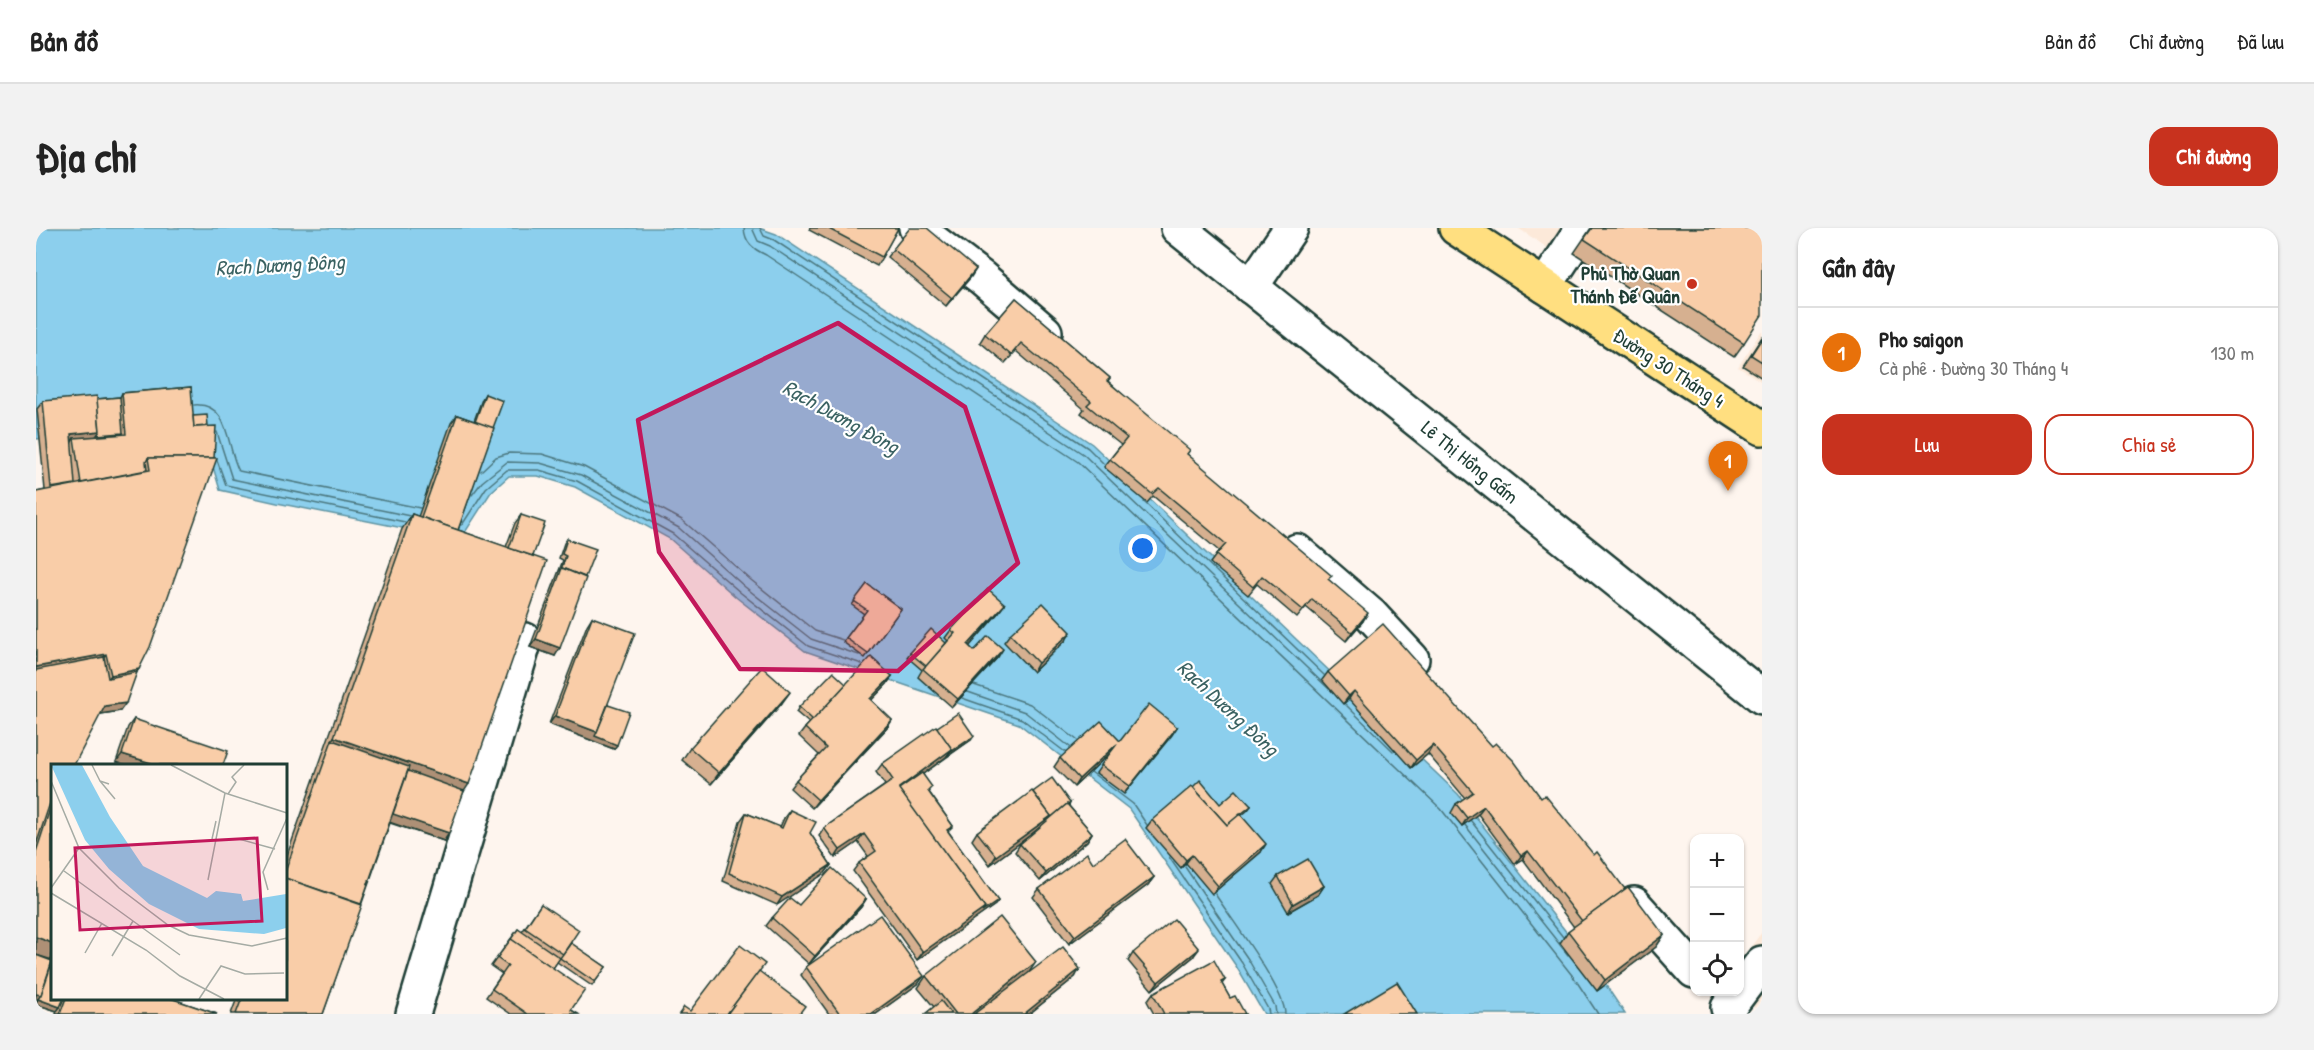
<!DOCTYPE html>
<html lang="vi">
<meta charset="utf-8">
<style>
:root{--surface:#fff;--page:#f2f2f2;--text:#222;--muted:#767676;--line:#e0e0e0;--accent:#c8321e}
body{margin:0;font-family:"Patrick Hand",sans-serif;background:var(--page);color:var(--text)}
.controls{position:absolute;right:18px;bottom:18px;display:grid;overflow:hidden;border-radius:12px;box-shadow:0 2px 4px #0004}
.controls button{width:54px;height:54px;display:grid;place-items:center;padding:0;border:0;border-bottom:2px solid var(--line);background:var(--surface);color:var(--text);font:30px sans-serif}
.you{position:absolute;left:1107px;top:321px;width:21px;height:21px;margin:-15px;border:4px solid #fff;border-radius:50%;background:#1a73e8;box-shadow:0 0 0 9px #1a73e833}
.badge{display:grid;place-items:center;width:39px;height:39px;border-radius:50%;background:var(--accent);color:#fff;font-size:20px;font-weight:700}
.pin{position:absolute;translate:-50% -50px;filter:drop-shadow(0 2px 3px #0008)}
.pin::after{content:'';position:absolute;top:32px;width:21px;height:18px;background:inherit;clip-path:polygon(0 0,100% 0,50% 100%)}
.list{margin:0;padding:0;list-style:none}
h2{display:flex;justify-content:space-between;align-items:center;height:78px;margin:0;padding:0 24px;font-size:26px}
h2 small{font-size:20px;font-weight:400;color:var(--muted)}
.list li{display:grid;grid-template-columns:39px 1fr auto;gap:18px;align-items:center;box-sizing:border-box;height:90px;padding:0 24px;border-top:2px solid var(--line)}
.list b{display:block;font-size:22px;white-space:nowrap}
.list p{margin:0;font-size:20px;white-space:nowrap;color:var(--muted)}
.list em{font-size:20px;font-style:normal;color:var(--muted)}
.actions{display:flex;gap:12px;padding:18px 24px}
.actions a{flex:1;padding:14px 0;border:2px solid var(--accent);border-radius:18px;text-align:center;font-size:21px;color:var(--accent)}
.actions .main{background:var(--accent);color:#fff}
.icon{flex:none;width:33px;height:33px;fill:none;stroke:currentColor;stroke-width:2;stroke-linecap:round;stroke-linejoin:round}
.map{position:relative;flex:none;width:1726px;height:786px;overflow:hidden;border-radius:18px}
header{display:flex;align-items:center;gap:36px;box-sizing:border-box;height:84px;padding:0 30px;background:var(--surface);border-bottom:2px solid var(--line)}
header strong{font-size:28px}
nav{display:flex;gap:33px;margin-inline-start:auto;font-size:21px}
.intro{display:flex;align-items:center;justify-content:space-between;box-sizing:border-box;height:144px;padding:0 36px}
h1{margin:0;font-size:42px}
.button{padding:15px 27px;border-radius:18px;background:var(--accent);color:#fff;font-size:21px;font-weight:700}
main{display:flex;gap:36px;padding:0 36px}
aside{flex:1;background:var(--surface);border-radius:18px;box-shadow:0 2px 4px #0004}
.map>svg:first-child{display:block}
</style>
<header>
<strong>Bản đồ</strong>
<nav><a>Bản đồ</a><a>Chỉ đường</a><a>Đã lưu</a></nav>
</header>
<div class="intro"><h1>Địa chỉ</h1><a class="button">Chỉ đường</a></div>
<main>
<div class="map">
<svg width="1726" height="786" viewBox="0 0 1726 786">
<rect width="100%" height="100%" fill="#fef5ee"/>
<filter id="ink" filterUnits="userSpaceOnUse"><feTurbulence type="fractalNoise" baseFrequency=".0167" numOctaves="2"/><feDisplacementMap in="SourceGraphic" scale="12" xChannelSelector="R" yChannelSelector="G"/><feConvolveMatrix kernelMatrix="1 2 1 2 8 2 1 2 1" color-interpolation-filters="sRGB"/></filter>
<g filter="url(#ink)">
<g fill="#fce9d9">
<polygon points="1482,0 1540,0 1522,27"/>
<polygon points="1726,102 1726,154 1702,139"/>
<polygon points="1726,704 1726,770 1719,780 1697,764 1704,764 1704,733"/>
</g>
<polygon fill="#8ccfed" stroke="#6095a3" stroke-width="1.5" points="0,0 723,0 740,6 1056,216 1422,566 1557,738 1589,786 1228,786 1200,738 1093,581 983,496 769,423 701,370 634,311 539,259 502,248 473,248 455,264 428,306 417,310 241,275 184,262 165,199 0,211"/>
<g fill="none" stroke-linecap="round" stroke-linejoin="round">
<g stroke="#4b777e" stroke-width="1.5">
<path d="M708,0C709,15 717,21 730,27L1042,234L1405,581L1539,751L1562,786"/>
<polyline points="724,0 728,8 738,12 1052,220 1068,236"/>
<polyline points="717,2 722,13 734,18 1047,226 1293,461"/>
<path d="M158,177C195,174 190,220 203,243L384,280"/>
<polyline points="181,204 196,251 374,288"/>
<polyline points="181,232 190,257 369,294"/>
<polyline points="445,243 460,229 473,225 506,226 548,239 646,292 715,352 779,403 807,412"/>
<polyline points="436,267 446,254 471,234 504,235 545,247 643,300 709,359 775,411 823,427"/>
<polyline points="1108,274 1288,447"/>
<polyline points="426,297 450,260 471,242 503,242 541,253 637,306 705,365 772,418 826,436"/>
<polyline points="938,457 994,476 1041,512"/>
<polyline points="932,464 989,484 1034,519"/>
<polyline points="926,470 986,491 1029,524"/>
<polyline points="1309,476 1357,523"/>
<polyline points="1055,544 1097,576 1111,597"/>
<polyline points="1435,593 1527,709"/>
<polyline points="1429,597 1532,727"/>
<polyline points="1133,629 1206,735 1232,781 1233,786"/>
<polyline points="1149,639 1212,731 1239,778 1240,786"/>
<path d="M1179,666C1194,689 1249,762 1249,786"/>
</g>
<defs>
<g id="minor">
<polyline points="880,0 946,50 1009,104"/>
<polyline points="1142,0 1726,469"/>
<polyline points="1509,58 1547,0"/>
<polyline points="1215,59 1255,0"/>
<polyline points="1261,323 1335,387 1376,431"/>
<polyline points="1598,676 1658,743"/>
<polyline points="1692,780 1726,735"/>
<polyline points="377,786 489,412"/>
</g>
<polyline id="primary" points="1420,0 1726,200"/>
</defs>
<use href="#minor" stroke="#1f3d34" stroke-width="38"/>
<use href="#primary" stroke="#1f3d34" stroke-width="38"/>
<use href="#minor" stroke="#fff" stroke-width="33"/>
<use href="#primary" stroke="#ffdf80" stroke-width="33"/>
</g>
<g fill="#d6b090" stroke="#1f3d34" stroke-width="1.5">
<polygon points="774,0 862,0 846,29 841,38 773,2"/>
<polygon points="1555,0 1726,0 1708,115 1698,129 1538,25"/>
<polygon points="857,21 940,41 910,78 851,29"/>
<polygon points="980,70 1074,150 1072,153 1151,226 1293,352 1327,393 1310,413 1270,379 1261,390 1221,356 1212,367 1174,335 1183,323 1117,268 1111,275 1068,239 1085,217 1045,185 1048,181 980,123 969,135 944,114 949,106"/>
<polygon points="1726,109 1726,150 1707,138"/>
<polygon points="155,159 101,444 84,483 65,486 16,537 16,732 0,727 0,264 9,262 1,181 7,173 61,171 84,169 86,165"/>
<polygon points="449,166 457,200 422,302 470,319 479,295 485,287 497,328 428,563 408,613 354,595 287,786 195,786 201,770 249,770 249,633 366,301 376,286 382,289 415,195 421,187 438,193 446,171"/>
<polygon points="531,311 519,428 494,419 527,332 523,330 528,315"/>
<polygon points="831,356 865,381 829,430 807,414 828,386 816,377"/>
<polygon points="963,384 933,418 938,423 962,429 916,479 882,449 886,442 871,429 874,425 910,415 912,413 909,410 915,402"/>
<polygon points="556,389 572,477 578,521 513,496 551,397"/>
<polygon points="974,406 1030,412 997,444 968,414"/>
<polygon points="1292,444 1456,518 1558,627 1628,707 1620,719 1561,763 1524,715 1532,703 1538,699 1487,631 1479,636 1442,586 1426,598 1415,585 1420,576 1429,570 1392,526 1375,540 1313,471 1307,476 1286,452"/>
<polygon points="856,448 851,456 835,472 856,492 851,500 776,580 754,560 760,552 783,527 763,508 773,495 760,484 763,479 810,456"/>
<polygon points="746,475 675,556 646,532 654,520"/>
<polygon points="98,491 187,537 90,537 80,534 92,499"/>
<polygon points="1141,499 1088,566 1060,545 1074,525 1038,559 1018,539 1024,530 1084,513"/>
<polygon points="900,500 935,512 887,546 893,564 917,598 912,603 962,673 959,677 881,732 817,643 823,635 832,628 822,614 799,630 783,608 788,600 849,557 840,544 846,536"/>
<polygon points="997,564 1034,575 1033,578 1056,605 1051,613 1004,653 979,624 984,616 1001,602 954,637 936,612 941,604"/>
<polygon points="1184,576 1215,578 1212,582 1205,588 1225,624 1176,666 1150,635 1145,640 1110,600 1116,592"/>
<polygon points="754,582 774,605 795,637 789,645 741,677 687,653 704,593 710,585 744,599 748,590"/>
<polygon points="1057,635 1118,649 1112,657 1033,716 997,669 1003,661"/>
<polygon points="1242,648 1288,658 1282,667 1252,684 1236,656"/>
<polygon points="830,671 825,679 773,736 730,698 736,690 763,677"/>
<polygon points="505,676 535,715 570,739 556,758 521,734 517,740 535,782 542,786 475,786 450,769 466,746 455,738 482,701 486,704"/>
<polygon points="1097,725 1157,729 1116,762 1092,733"/>
<polygon points="0,727 15,738 16,770 134,770 181,786 20,786 21,783 0,776"/>
<polygon points="770,739 882,756 840,786 793,786 765,747"/>
<polygon points="993,744 1039,749 993,786 889,786 898,779 882,760 890,748"/>
<polygon points="1189,752 1186,756 1194,770 1209,786 1118,786 1111,773 1117,765"/>
</g>
<g fill="#ae9076" stroke="#1f3d34" stroke-width="1.5">
<polygon points="940,41 935,49 910,78 916,70"/>
<polygon points="64,203 87,205 84,209 38,210 36,214 35,206"/>
<polygon points="969,376 963,384 927,426 932,417"/>
<polygon points="1332,385 1327,393 1310,413 1316,404"/>
<polygon points="1035,404 1030,412 997,444 1002,435"/>
<polygon points="500,411 524,420 519,428 494,419"/>
<polygon points="967,421 962,429 916,479 922,471"/>
<polygon points="70,426 62,437 0,449 0,439"/>
<polygon points="103,441 95,452 67,458 75,447"/>
<polygon points="856,448 851,456 829,479 834,471"/>
<polygon points="1318,463 1313,471 1307,476 1313,468"/>
<polygon points="754,464 746,475 675,556 683,545"/>
<polygon points="90,475 84,483 64,486 69,478"/>
<polygon points="519,488 561,504 581,517 578,521 513,496"/>
<polygon points="856,492 851,500 776,580 782,572"/>
<polygon points="1141,499 1136,507 1088,566 1094,558"/>
<polygon points="938,508 935,512 910,529 913,525"/>
<polygon points="298,509 433,556 423,571 296,512"/>
<polygon points="1081,516 1075,524 1038,559 1043,551"/>
<polygon points="1397,517 1392,526 1375,540 1380,532"/>
<polygon points="916,521 910,529 861,565 863,560"/>
<polygon points="86,526 115,535 114,537 90,537 80,534"/>
<polygon points="1034,575 1032,579 954,637 960,628 1015,588"/>
<polygon points="1448,578 1442,586 1426,598 1431,590"/>
<polygon points="356,585 413,605 408,613 350,593"/>
<polygon points="1056,605 1051,613 1004,653 1010,645"/>
<polygon points="828,606 822,614 799,630 804,622"/>
<polygon points="1230,616 1225,624 1176,666 1182,658"/>
<polygon points="1492,623 1487,631 1479,636 1485,628"/>
<polygon points="1156,627 1150,635 1145,640 1150,632"/>
<polygon points="795,637 789,645 741,677 746,669"/>
<polygon points="1118,649 1112,657 1033,716 1039,708"/>
<polygon points="1288,658 1282,667 1252,684 1257,676"/>
<polygon points="830,671 825,679 773,736 779,728"/>
<polygon points="962,673 959,677 881,732 887,724 949,680"/>
<polygon points="1628,707 1620,719 1561,763 1569,752"/>
<polygon points="0,709 16,715 16,732 0,727"/>
<polygon points="1163,721 1157,729 1116,762 1122,754"/>
<polygon points="1000,734 992,746 941,786 935,786"/>
<polygon points="1044,741 1039,749 993,786 988,786"/>
<polygon points="888,748 882,756 840,786 835,786"/>
<polygon points="0,766 5,767 0,774"/>
<polygon points="2,771 24,779 21,783 0,776"/>
</g>
<g fill="#f9cda8" stroke="#1f3d34" stroke-width="1.5">
<polygon points="791,0 862,0 846,29"/>
<polygon points="874,0 891,0 940,41 916,70 857,21"/>
<polygon points="1556,0 1726,0 1726,87 1708,115 1548,11"/>
<polygon points="980,70 1074,150 1071,153 1154,222 1151,226 1296,348 1292,351 1332,385 1316,404 1276,371 1267,382 1226,348 1217,359 1180,327 1190,316 1123,260 1116,266 1074,231 1091,210 1051,177 1055,173 985,115 975,127 949,106"/>
<polygon points="1726,110 1726,134 1715,127"/>
<polygon points="155,159 158,199 180,198 178,230 112,230 110,234 111,242 45,255 38,210 90,206 86,165"/>
<polygon points="449,166 467,173 457,200 439,194"/>
<polygon points="61,168 64,203 35,206 39,256 15,260 7,173"/>
<polygon points="84,169 87,205 61,207 64,203 61,171"/>
<polygon points="171,187 172,198 158,199 157,188"/>
<polygon points="421,187 458,200 422,302 385,289"/>
<polygon points="112,230 181,230 114,419 103,441 75,447 70,426 0,439 0,264 114,242"/>
<polygon points="376,286 511,333 433,556 298,509"/>
<polygon points="485,287 509,295 497,328 473,320"/>
<polygon points="531,311 560,321 549,349 526,340 524,344 530,328 526,326"/>
<polygon points="526,340 550,350 524,420 500,411"/>
<polygon points="831,356 865,381 832,426 810,410 831,382 818,373"/>
<polygon points="952,361 969,376 932,417 938,423 952,408 967,421 922,471 887,441 919,405 915,402"/>
<polygon points="1007,375 1035,404 1002,435 974,406"/>
<polygon points="556,389 599,405 561,504 519,488"/>
<polygon points="1347,396 1456,518 1460,515 1478,533 1505,570 1509,567 1558,627 1561,624 1589,661 1546,693 1492,623 1485,628 1448,578 1431,590 1420,576 1437,564 1397,517 1380,532 1318,463 1313,468 1292,444"/>
<polygon points="895,401 910,415 890,438 874,425"/>
<polygon points="68,429 72,450 101,444 90,475 69,478 38,537 16,537 16,569 0,617 0,442"/>
<polygon points="835,429 856,448 834,471 856,492 782,572 760,552 790,520 769,500"/>
<polygon points="726,439 754,464 683,545 654,520"/>
<polygon points="797,444 810,456 777,492 763,479"/>
<polygon points="1113,476 1141,499 1094,558 1065,537 1081,516 1043,551 1024,530 1065,493 1084,513"/>
<polygon points="572,477 593,484 581,517 559,508 561,504"/>
<polygon points="922,485 938,508 913,525 916,521 900,500"/>
<polygon points="98,491 192,523 187,537 114,537 115,535 86,526"/>
<polygon points="900,498 916,521 863,560 949,680 887,724 823,635 840,623 828,606 804,622 788,600 857,552 846,536"/>
<polygon points="296,512 373,539 325,676 249,650 249,644"/>
<polygon points="372,543 428,563 413,605 357,586"/>
<polygon points="886,545 896,559 892,563 917,598 911,602 962,673 946,684 949,680 863,561"/>
<polygon points="1016,550 1034,575 1032,577 1031,576 1012,592 1015,588 997,564"/>
<polygon points="1164,552 1184,576 1200,562 1215,578 1191,597 1157,559"/>
<polygon points="1156,558 1191,597 1204,586 1230,616 1182,658 1156,627 1150,632 1116,592"/>
<polygon points="996,563 1015,588 960,628 941,604"/>
<polygon points="16,575 16,715 0,709 0,624"/>
<polygon points="1031,576 1056,605 1010,645 984,616"/>
<polygon points="754,582 780,594 774,605 795,637 746,669 693,645 710,585 746,600"/>
<polygon points="1089,611 1118,649 1039,708 1003,661 1051,625 1057,635"/>
<polygon points="1272,631 1288,658 1257,676 1242,648"/>
<polygon points="796,640 830,671 779,728 736,690 754,670 763,677"/>
<polygon points="249,650 326,677 287,786 200,786 206,770 249,770"/>
<polygon points="1592,659 1628,707 1569,752 1532,703"/>
<polygon points="505,676 543,702 527,726 489,700"/>
<polygon points="844,687 888,748 835,786 804,786 770,739"/>
<polygon points="964,689 1000,734 935,786 920,786 890,748"/>
<polygon points="1138,691 1163,721 1122,754 1097,725"/>
<polygon points="482,701 524,730 517,740 475,711 473,714"/>
<polygon points="475,711 549,762 535,782 542,786 492,786 456,761 472,738 461,730"/>
<polygon points="535,715 570,739 559,754 524,730"/>
<polygon points="704,717 729,736 691,786 643,786 648,779 654,783"/>
<polygon points="1027,719 1044,741 988,786 938,786"/>
<polygon points="0,727 16,733 5,767 0,766"/>
<polygon points="1178,732 1189,752 1185,754 1194,770 1199,768 1209,786 1127,786 1128,786 1117,765"/>
<polygon points="15,738 16,738 16,770 28,770 24,779 2,771 5,767"/>
<polygon points="723,743 769,778 763,786 691,786"/>
<polygon points="1361,754 1381,786 1308,786"/>
<polygon points="30,770 134,770 181,786 24,786"/>
<polygon points="905,773 915,786 889,786"/>
</g>
</g>
<path fill="#c2185b" fill-opacity="0.2" stroke="#c2185b" stroke-width="4.5" stroke-linejoin="round" d="M802,95L929,179L982,335L862,443L704,441L623,324L602,192Z"/>
<circle fill="#c8321e" stroke="#fff" stroke-width="2" cx="1656" cy="56" r="6"/>
<g text-anchor="middle" stroke-width="4.5" stroke-linejoin="round" paint-order="stroke">
<g font-size="20" font-weight="bold" fill="#1f3d34" stroke="#fff" text-anchor="end">
<text x="1644" y="52">Phủ Thờ Quan<tspan x="1644" dy="23">Thánh Đế Quân</tspan></text>
</g>
<g font-size="20" fill="#1f3d34" stroke="#fff">
<text transform="translate(1633 140) rotate(33)" y="7">Đường 30 Tháng 4</text>
<text transform="translate(1434 234) rotate(39)" y="7">Lê Thị Hồng Gấm</text>
</g>
<g font-size="21" font-style="italic" fill="#3a6262" stroke="#fff">
<text transform="translate(244 37) rotate(-3)" y="7">Rạch Dương Đông</text>
<text transform="translate(805 189) rotate(29)" y="7">Rạch Dương Đông</text>
<text transform="translate(1192 480) rotate(43)" y="7">Rạch Dương Đông</text>
</g>
</g>
<g transform="translate(15 536)">
<rect width="236" height="236" fill="#fef5ee"/>
<path d="M0,1H31L59,53L92,102L156,134L165,127L190,130L192,137L235,130V164L213,170L148,165L98,140L58,105L34,76Z" fill="#8ccfed"/>
<path fill="none" stroke="#a5aba4" stroke-width="1.5" d="M41,1L49,17L58,20M120,1L174,29L236,49M0,17L28,84L68,124L117,161L138,171L201,182L236,174M49,17L64,35M177,30L185,18L181,13L193,1M161,75L165,57M188,75L224,85M13,107L129,191M157,116L174,29M0,124L28,84M217,126L212,108L236,54M0,129L95,186L129,212L173,235M34,189L51,159M61,192L82,157M148,235L170,202L194,210L233,209"/>
<path fill="#c2185b" fill-opacity="0.15" stroke="#c2185b" stroke-width="3" d="M206,74L211,157L29,166L24,84Z"/>
<rect width="236" height="236" fill="none" stroke="#1f3d34" stroke-width="3"/>
</g>
</svg>
<div class="controls">
<button>+</button>
<button>−</button>
<button><svg class="icon" aria-label="locate" viewBox="0 0 24 24"><circle cx="12" cy="12" r="6"/><path d="M12 2v4M12 18v4M2 12h4M18 12h4"/></svg></button>
</div>
<div class="you"></div>
<div class="pin badge" style="left:1692px;top:263px;background:#e8710a">1</div>
</div>
<aside>
<h2>Gần đây<small></small></h2>
<ul class="list">
<li><span class="badge" style="background:#e8710a">1</span><div><b>Pho saigon</b><p>Cà phê · Đường 30 Tháng 4</p></div><em>130 m</em></li>
</ul>
<div class="actions"><a class="main">Lưu</a><a>Chia sẻ</a></div>
</aside>
</main>
